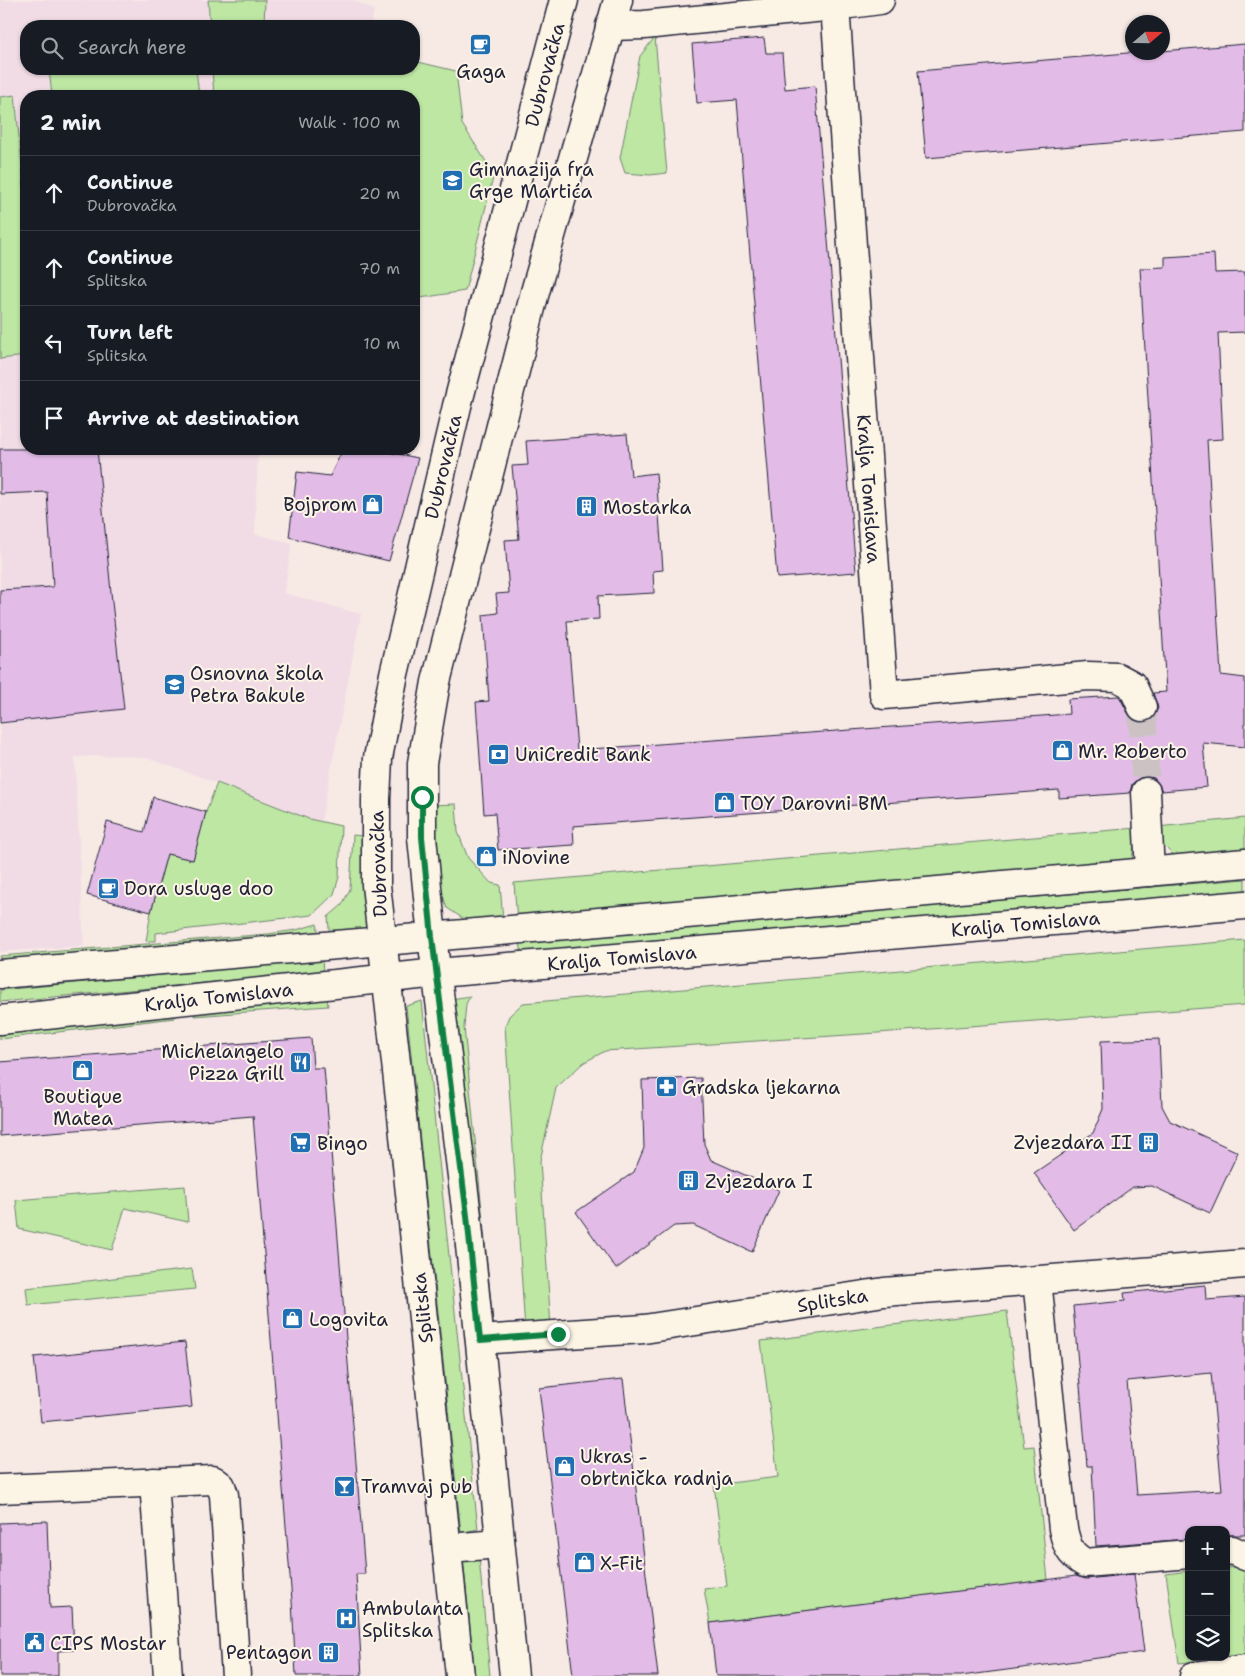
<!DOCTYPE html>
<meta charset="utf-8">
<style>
:root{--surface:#171b24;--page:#20242c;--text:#f1f3f6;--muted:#9ea1a6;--line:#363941}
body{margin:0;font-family:"Shantell Sans",sans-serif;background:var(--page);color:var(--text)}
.controls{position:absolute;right:15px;bottom:15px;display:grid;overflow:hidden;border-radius:10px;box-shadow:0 1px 4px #0004}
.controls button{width:45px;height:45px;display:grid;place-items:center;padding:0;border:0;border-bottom:1px solid var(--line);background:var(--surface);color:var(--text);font:25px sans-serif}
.compass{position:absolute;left:1125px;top:15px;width:45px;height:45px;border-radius:50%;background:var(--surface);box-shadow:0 1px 4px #0004;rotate:70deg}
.stop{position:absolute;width:15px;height:15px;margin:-11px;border:4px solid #0b8043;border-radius:50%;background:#fff}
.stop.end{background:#0b8043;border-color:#fff;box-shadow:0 1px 5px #0008}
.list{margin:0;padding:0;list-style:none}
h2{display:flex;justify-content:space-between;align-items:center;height:65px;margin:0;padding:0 20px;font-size:21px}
h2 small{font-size:16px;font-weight:400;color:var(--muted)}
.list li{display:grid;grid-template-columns:32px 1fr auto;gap:15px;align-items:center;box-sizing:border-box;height:75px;padding:0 20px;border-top:1px solid var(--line)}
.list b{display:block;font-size:19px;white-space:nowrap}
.list p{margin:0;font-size:16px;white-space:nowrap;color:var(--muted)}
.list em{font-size:16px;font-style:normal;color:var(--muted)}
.icon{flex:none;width:28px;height:28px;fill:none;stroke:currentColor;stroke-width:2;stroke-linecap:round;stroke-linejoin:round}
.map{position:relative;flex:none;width:1245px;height:1676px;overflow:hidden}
.search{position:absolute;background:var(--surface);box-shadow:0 1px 4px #0004;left:20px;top:20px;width:400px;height:55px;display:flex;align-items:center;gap:12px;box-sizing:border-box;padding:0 18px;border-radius:20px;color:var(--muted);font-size:19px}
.panel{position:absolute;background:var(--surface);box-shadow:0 1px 4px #0004;left:20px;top:90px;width:400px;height:365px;border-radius:20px}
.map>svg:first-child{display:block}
</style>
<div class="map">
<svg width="1245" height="1676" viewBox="0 0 1245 1676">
<rect width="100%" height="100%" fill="#f7eae5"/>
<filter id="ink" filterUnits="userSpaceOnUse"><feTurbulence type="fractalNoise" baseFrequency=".02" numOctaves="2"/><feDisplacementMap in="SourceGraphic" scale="10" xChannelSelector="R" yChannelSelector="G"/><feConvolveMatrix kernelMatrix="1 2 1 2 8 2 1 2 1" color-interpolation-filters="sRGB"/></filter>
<g filter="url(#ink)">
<polygon fill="#f1dce5" points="0,0 353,0 374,10 371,26 26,26 26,69 363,69 449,102 467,148 494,174 465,291 414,299 414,96 26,96 26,449 258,449 255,534 292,543 284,593 361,614 321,822 309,819 206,779 150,759 120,755 75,757 84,946 0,952"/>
<g fill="#bde7a3" stroke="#70846f">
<polygon points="208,0 265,0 264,25 268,26 210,26"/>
<polygon points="655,37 667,173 650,175 625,173 620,158 640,56"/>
<polygon points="414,61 456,71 462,124 494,174 465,291 414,299 414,96 214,96 212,69 414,69"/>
<polygon points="49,69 196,69 199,96 52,96"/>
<polygon points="15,95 26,207 26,356 0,359 0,97"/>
<polygon points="217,783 309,819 341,826 339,877 334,894 312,915 156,933 156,941 146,941 151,912 167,854 193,860 206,812"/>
<polygon points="456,804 458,832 468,858 491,883 500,885 503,920 467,921 447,908 437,878 431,805"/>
<polygon points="1245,818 1245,856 1197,860 1172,854 1158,840 1157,827"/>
<polygon points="1136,828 1132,861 517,921 514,883"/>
<polygon points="353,835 371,837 368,925 360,933 330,940 328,917 342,905 350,889"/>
<polygon points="1245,879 1245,895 522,956 520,941"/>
<polygon points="317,924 320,942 0,969 0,956 268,934 296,930"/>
<polygon points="1245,940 1245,1005 878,1033 605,1051 583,1063 556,1088 540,1161 551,1328 525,1330 505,1026 509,1016 523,1003"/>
<polygon points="322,960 323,972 0,1002 0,990"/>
<polygon points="326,987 328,1006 194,1016 197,1003"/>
<polygon points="470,996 466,1004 464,1027 494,1333 485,1322 445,1000"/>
<polygon points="422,1001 478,1529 461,1533 406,1006"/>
<polygon points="173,1006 175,1018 0,1039 0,1024"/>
<polygon points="185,1186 188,1222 125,1208 112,1250 19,1229 16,1200"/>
<polygon points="192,1269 195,1289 28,1305 26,1288"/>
<polygon points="1007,1311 1024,1447 1034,1446 1048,1580 710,1623 704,1589 727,1586 714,1485 778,1477 761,1341"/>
<polygon points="479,1557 490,1676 475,1676 463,1558"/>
<polygon points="1236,1567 1245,1573 1245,1653 1240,1657 1179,1663 1166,1574 1189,1571 1189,1657 1226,1657 1226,1568"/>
</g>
<g fill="#e2bce6" stroke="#22223b" fill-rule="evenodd">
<polygon points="764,38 766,53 782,53 785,89 815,86 856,572 777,578 737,100 697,103 692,44"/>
<polygon points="1245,44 1245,132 926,158 918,71 1139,52 1162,52 1162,51"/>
<polygon points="1214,254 1215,273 1245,272 1245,332 1218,333 1223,439 1207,440 1221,675 1245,678 1245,747 1203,743 1207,787 1162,791 1159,784 1154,778 1145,776 1138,779 1132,784 1130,793 1059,798 1059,790 573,826 574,845 498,850 495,813 484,814 476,702 489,701 483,615 498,613 496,594 509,593 505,540 519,539 512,466 528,465 526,441 627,434 631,476 656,473 663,570 653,571 654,593 598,596 599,619 567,621 577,750 1069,714 1068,699 1119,696 1128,713 1133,720 1141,723 1148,721 1154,716 1158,708 1153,693 1166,692 1140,268 1165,267 1165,257"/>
<polygon points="0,449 97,449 112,602 124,709 0,723 0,590 53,587 47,492 0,494"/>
<polygon points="343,449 373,449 418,458 389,561 289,537 297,472 330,476"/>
<polygon points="153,797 206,812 193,860 167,854 151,912 87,895 107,822 144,832"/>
<polygon points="311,1038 313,1068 324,1068 329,1127 365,1574 356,1574 362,1676 296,1676 292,1601 253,1116 0,1136 0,1062"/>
<polygon points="1159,1039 1162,1106 1170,1121 1238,1152 1210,1213 1152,1186 1133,1187 1074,1230 1034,1173 1093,1133 1103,1109 1101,1041"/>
<polygon points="701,1078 704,1144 711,1160 779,1190 752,1252 693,1225 674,1226 616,1269 576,1212 634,1172 644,1148 642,1080"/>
<path d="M1205,1285L1206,1300L1245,1297V1535H1226V1530H1189V1539L1096,1546L1092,1466H1087L1073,1306L1125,1301L1124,1293ZM1211,1373L1222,1490L1137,1495L1127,1381Z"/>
<polygon points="185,1342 192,1407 41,1422 34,1357"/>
<polygon points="623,1379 658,1676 573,1676 539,1388"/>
<polygon points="47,1521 50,1608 72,1607 74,1650 58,1651 58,1676 0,1676 0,1523"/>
<polygon points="1134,1574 1144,1652 961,1676 716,1676 710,1623 1076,1576 1086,1579"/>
</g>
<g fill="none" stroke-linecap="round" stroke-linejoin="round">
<polyline stroke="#ccc2c3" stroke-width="28" stroke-dasharray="28 14" stroke-linecap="butt" points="1142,707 1146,792"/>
<defs>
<g id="street">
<path id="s1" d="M835,6L884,695L1088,676L1117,677L1132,685L1142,707"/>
<polyline points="610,26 644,25 835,6 880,0"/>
<polyline points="1146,792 1150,872"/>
<path d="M1037,1280L1063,1529C1067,1546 1069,1554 1085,1563L1189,1554"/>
<path id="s2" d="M480,1340L644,1329L884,1292L1245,1264"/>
<polyline points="154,1482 168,1676"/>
<polyline points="0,1489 213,1480 221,1486 224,1495 236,1676"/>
<polyline points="1226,1551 1232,1550 1245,1556"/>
<polyline points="1194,1676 1245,1669"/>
</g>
<g id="secondary">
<polyline points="448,1548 500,1544"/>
<path id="s3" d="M460,1676L402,1116L376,885V799L378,758L394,674L457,406L564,0"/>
<polyline points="514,1676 467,1216 432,937 422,837 422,763 436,682 535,292 618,0"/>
</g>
<g id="primary">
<polyline points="0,974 511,930 1245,863"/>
<path id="s4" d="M0,1020L437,973L1245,905"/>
</g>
</defs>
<use href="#street" stroke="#22223b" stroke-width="31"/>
<use href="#secondary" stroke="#22223b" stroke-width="31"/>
<use href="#primary" stroke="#22223b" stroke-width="31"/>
<use href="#street" stroke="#fcf5e5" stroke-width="28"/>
<use href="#secondary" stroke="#fcf5e5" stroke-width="28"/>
<use href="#primary" stroke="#fcf5e5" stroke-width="28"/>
</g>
</g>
<g fill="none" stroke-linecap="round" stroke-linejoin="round" filter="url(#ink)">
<polyline stroke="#0b8043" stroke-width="6" points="422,797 422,837 432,937 467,1216 480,1340 558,1334"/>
</g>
<defs>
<symbol id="cafe-square" viewBox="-11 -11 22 22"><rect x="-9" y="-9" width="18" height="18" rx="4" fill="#1f6fb2" stroke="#fcf5e5"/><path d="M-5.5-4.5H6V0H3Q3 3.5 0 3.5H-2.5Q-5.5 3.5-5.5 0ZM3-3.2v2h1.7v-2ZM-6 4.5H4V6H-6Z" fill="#fff"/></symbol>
<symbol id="school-square" viewBox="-11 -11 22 22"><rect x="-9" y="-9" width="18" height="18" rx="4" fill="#1f6fb2" stroke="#fcf5e5"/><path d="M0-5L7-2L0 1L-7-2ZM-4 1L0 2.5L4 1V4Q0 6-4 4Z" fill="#fff"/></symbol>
<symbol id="shop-square" viewBox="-11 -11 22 22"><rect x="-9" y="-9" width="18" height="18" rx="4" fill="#1f6fb2" stroke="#fcf5e5"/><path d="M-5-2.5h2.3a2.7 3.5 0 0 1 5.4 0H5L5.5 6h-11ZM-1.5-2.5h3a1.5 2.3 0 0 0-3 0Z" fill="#fff"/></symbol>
<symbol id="building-square" viewBox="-11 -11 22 22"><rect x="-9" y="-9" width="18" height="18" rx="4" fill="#1f6fb2" stroke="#fcf5e5"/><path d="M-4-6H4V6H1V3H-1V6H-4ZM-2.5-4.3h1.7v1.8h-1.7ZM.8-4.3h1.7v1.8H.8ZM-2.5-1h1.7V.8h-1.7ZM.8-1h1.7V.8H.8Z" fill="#fff"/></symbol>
<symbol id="bank-square" viewBox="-11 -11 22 22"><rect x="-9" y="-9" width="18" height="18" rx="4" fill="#1f6fb2" stroke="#fcf5e5"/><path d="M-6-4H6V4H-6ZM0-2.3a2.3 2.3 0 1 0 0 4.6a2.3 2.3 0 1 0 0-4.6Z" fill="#fff"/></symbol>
<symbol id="restaurant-square" viewBox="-11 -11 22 22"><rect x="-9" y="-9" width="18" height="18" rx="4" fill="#1f6fb2" stroke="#fcf5e5"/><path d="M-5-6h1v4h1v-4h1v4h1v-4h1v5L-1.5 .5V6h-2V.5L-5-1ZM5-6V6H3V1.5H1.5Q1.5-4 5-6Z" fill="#fff"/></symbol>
<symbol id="pharmacy-square" viewBox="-11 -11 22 22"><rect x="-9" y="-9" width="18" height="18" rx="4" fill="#1f6fb2" stroke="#fcf5e5"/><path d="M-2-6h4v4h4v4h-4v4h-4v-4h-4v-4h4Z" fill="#fff"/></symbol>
<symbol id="supermarket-square" viewBox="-11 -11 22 22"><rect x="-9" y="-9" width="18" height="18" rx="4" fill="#1f6fb2" stroke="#fcf5e5"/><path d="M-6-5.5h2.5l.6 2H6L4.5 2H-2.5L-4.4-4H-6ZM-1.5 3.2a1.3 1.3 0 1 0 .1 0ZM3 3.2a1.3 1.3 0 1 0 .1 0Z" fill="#fff"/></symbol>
<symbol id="bar-square" viewBox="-11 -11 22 22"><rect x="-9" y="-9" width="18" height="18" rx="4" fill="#1f6fb2" stroke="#fcf5e5"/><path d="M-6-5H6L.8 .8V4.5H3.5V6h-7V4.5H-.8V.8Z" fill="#fff"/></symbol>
<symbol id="hospital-square" viewBox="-11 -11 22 22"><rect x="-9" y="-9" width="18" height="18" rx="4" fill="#1f6fb2" stroke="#fcf5e5"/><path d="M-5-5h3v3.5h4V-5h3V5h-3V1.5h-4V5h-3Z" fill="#fff"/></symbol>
<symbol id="civic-square" viewBox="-11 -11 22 22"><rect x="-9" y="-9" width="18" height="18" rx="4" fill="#1f6fb2" stroke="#fcf5e5"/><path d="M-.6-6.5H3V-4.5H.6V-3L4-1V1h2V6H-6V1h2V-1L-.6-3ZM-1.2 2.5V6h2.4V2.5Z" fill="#fff"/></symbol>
</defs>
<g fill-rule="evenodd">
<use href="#cafe-square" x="468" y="32" width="25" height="25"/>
<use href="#school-square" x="440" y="168" width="25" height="25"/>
<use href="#shop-square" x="360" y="492" width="25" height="25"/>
<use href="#building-square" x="574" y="494" width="25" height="25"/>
<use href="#school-square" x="162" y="672" width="25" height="25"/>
<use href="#shop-square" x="1050" y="738" width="25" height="25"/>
<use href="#bank-square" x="486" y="742" width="25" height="25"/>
<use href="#shop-square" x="712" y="790" width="25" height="25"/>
<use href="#shop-square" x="474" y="844" width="25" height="25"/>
<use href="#cafe-square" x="96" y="876" width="25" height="25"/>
<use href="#restaurant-square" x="288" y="1050" width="25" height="25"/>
<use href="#shop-square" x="70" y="1058" width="25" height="25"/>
<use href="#pharmacy-square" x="654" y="1074" width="25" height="25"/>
<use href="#building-square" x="1136" y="1130" width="25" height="25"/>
<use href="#supermarket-square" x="288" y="1130" width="25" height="25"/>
<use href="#building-square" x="676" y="1168" width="25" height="25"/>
<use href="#shop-square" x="280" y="1306" width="25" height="25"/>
<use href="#shop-square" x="552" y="1454" width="25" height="25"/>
<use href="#bar-square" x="332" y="1474" width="25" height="25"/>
<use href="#shop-square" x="572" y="1550" width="25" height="25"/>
<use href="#hospital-square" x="334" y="1606" width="25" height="25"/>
<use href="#civic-square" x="22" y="1630" width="25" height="25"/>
<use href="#building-square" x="316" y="1640" width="25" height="25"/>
</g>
<g text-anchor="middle" stroke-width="4" stroke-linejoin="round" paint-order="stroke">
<g font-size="19" fill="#22223b" stroke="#fcf5e5" text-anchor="start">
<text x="481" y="78" text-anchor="middle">Gaga</text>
<text x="469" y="176">Gimnazija fra<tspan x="469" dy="22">Grge Martića</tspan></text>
<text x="357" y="511" text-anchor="end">Bojprom</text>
<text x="603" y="514">Mostarka</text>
<text x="190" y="680">Osnovna škola<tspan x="190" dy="22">Petra Bakule</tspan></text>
<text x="1078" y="758">Mr. Roberto</text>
<text x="515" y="761">UniCredit Bank</text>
<text x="740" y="810">TOY Darovni BM</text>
<text x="502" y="864">iNovine</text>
<text x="124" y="895">Dora usluge doo</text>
<text x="284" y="1058" text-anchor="end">Michelangelo<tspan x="284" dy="22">Pizza Grill</tspan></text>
<text x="682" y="1094">Gradska ljekarna</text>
<text x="83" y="1103" text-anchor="middle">Boutique<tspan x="83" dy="22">Matea</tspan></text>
<text x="1132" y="1149" text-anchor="end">Zvjezdara II</text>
<text x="317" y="1150">Bingo</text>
<text x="705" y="1188">Zvjezdara I</text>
<text x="309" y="1326">Logovita</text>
<text x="580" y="1463">Ukras -<tspan x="580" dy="22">obrtnička radnja</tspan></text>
<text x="361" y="1493">Tramvaj pub</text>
<text x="600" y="1570">X-Fit</text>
<text x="362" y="1615">Ambulanta<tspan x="362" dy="22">Splitska</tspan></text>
<text x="50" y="1650">CIPS Mostar</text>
<text x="312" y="1659" text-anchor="end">Pentagon</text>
</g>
<g font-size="19" fill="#22223b" stroke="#fcf5e5">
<text dy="7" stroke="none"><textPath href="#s3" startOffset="1626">Dubrovačka</textPath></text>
<text dy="7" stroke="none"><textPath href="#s3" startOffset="1221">Dubrovačka</textPath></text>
<text dy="7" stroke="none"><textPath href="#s1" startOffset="484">Kralja Tomislava</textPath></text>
<text transform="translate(378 864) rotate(-92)" y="7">Dubrovačka</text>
<text dy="7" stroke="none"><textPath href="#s4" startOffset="1030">Kralja Tomislava</textPath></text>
<text dy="7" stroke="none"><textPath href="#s4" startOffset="625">Kralja Tomislava</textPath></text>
<text dy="7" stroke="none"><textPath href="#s4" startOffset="220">Kralja Tomislava</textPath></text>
<text dy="7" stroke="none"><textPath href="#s2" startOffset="355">Splitska</textPath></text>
<text transform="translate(422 1308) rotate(-96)" y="7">Splitska</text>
</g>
</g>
</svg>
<div class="controls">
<button>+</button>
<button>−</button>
<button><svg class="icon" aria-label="layers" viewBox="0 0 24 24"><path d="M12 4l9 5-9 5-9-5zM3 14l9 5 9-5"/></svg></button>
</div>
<svg class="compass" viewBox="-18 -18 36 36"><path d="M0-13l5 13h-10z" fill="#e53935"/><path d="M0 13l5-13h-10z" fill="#9ea1a6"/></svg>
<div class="stop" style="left:422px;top:797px"></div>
<div class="stop end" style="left:558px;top:1334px"></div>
<div class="search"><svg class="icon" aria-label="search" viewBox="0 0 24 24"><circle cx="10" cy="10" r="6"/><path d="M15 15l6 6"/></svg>Search here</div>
<section class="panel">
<h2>2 min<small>Walk · 100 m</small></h2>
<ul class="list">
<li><svg class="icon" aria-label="ahead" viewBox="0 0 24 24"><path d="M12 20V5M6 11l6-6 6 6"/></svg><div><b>Continue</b><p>Dubrovačka</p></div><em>20 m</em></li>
<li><svg class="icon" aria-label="ahead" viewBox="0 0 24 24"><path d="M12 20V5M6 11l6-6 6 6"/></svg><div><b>Continue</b><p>Splitska</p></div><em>70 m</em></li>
<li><svg class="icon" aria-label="left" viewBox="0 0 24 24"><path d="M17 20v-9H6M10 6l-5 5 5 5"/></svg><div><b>Turn left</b><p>Splitska</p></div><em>10 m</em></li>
<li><svg class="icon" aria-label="arrive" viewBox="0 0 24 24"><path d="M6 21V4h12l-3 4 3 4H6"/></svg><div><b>Arrive at destination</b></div></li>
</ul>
</section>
</div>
